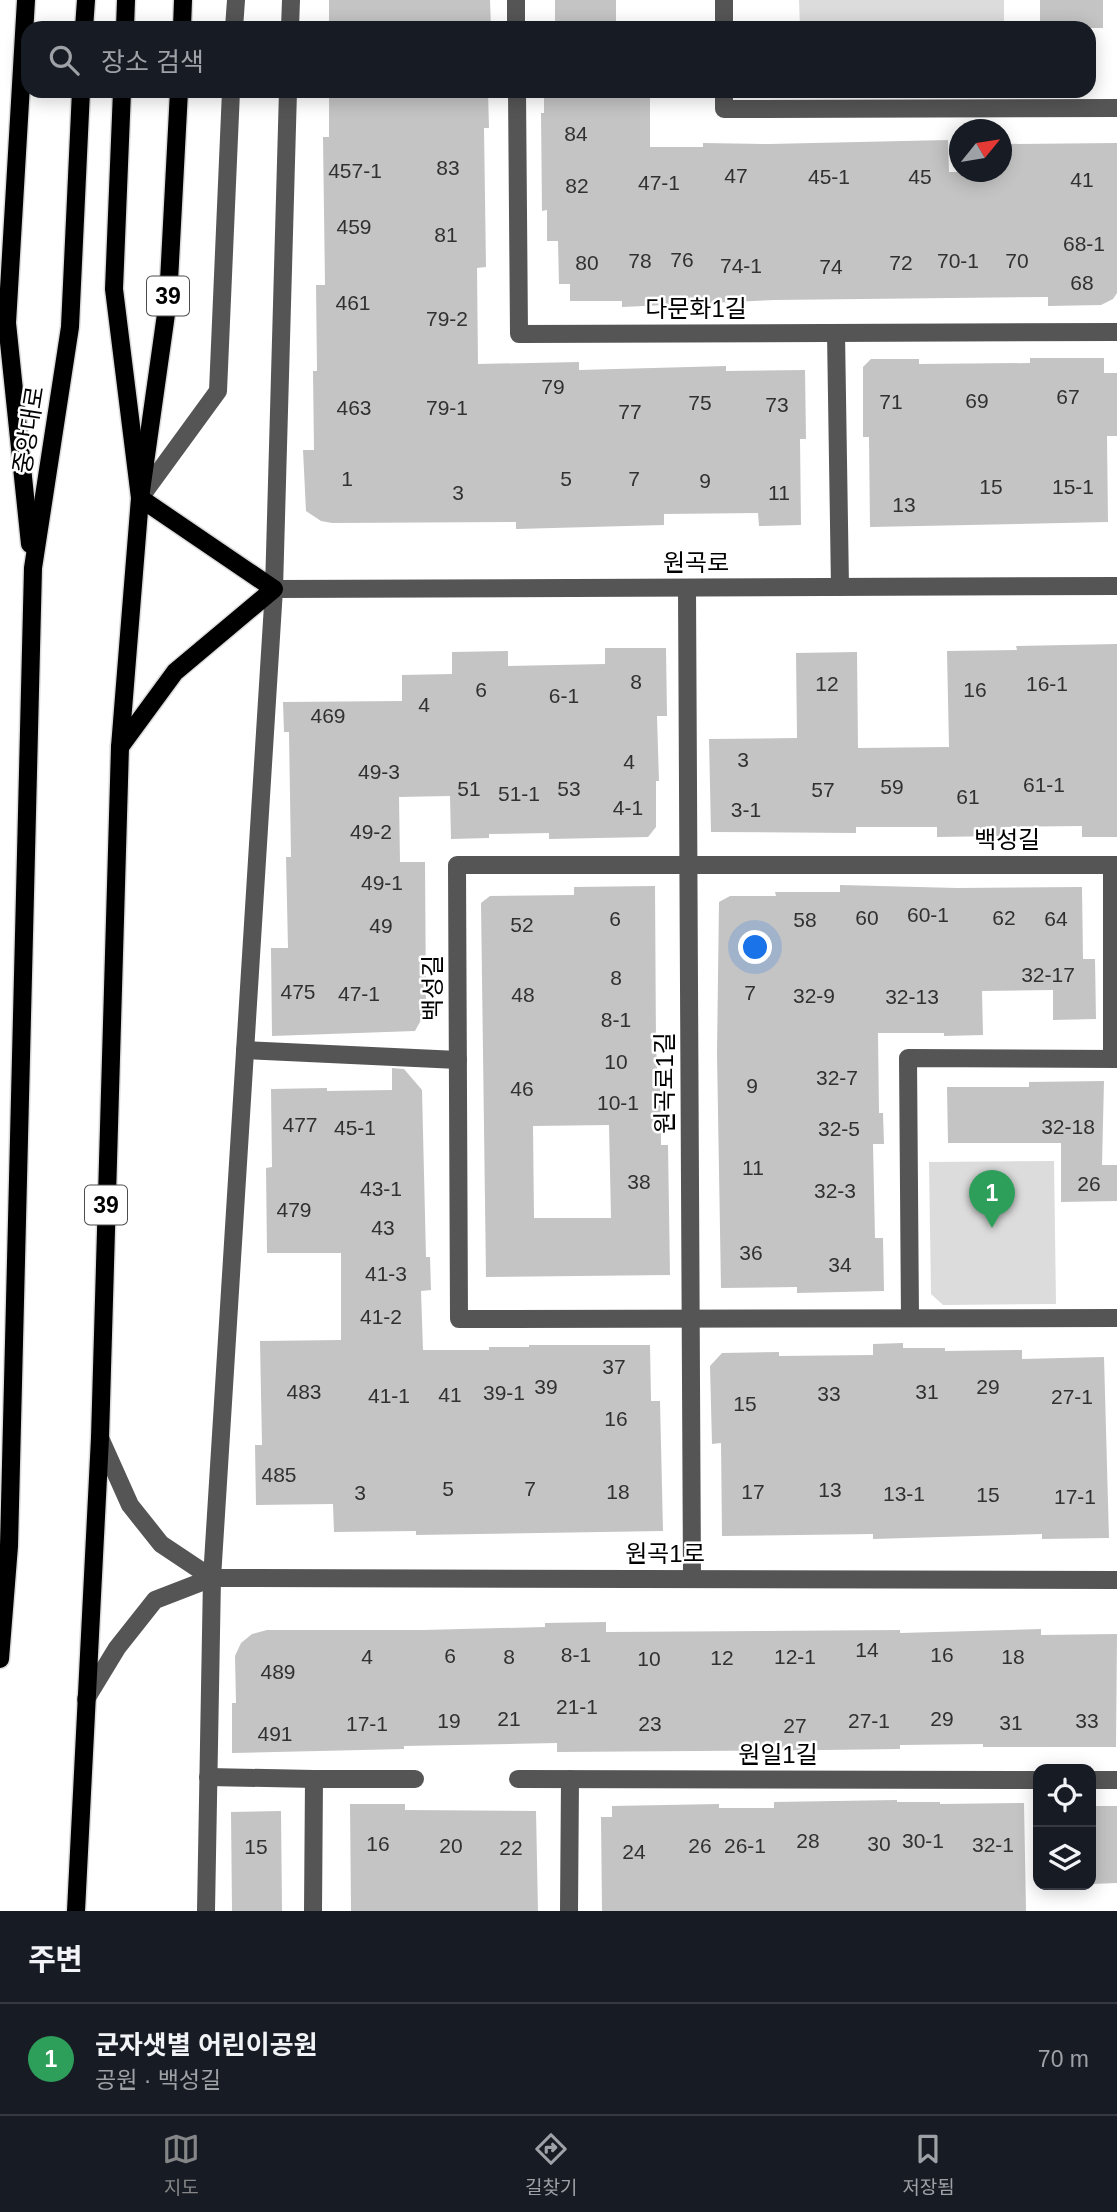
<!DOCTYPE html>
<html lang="ko">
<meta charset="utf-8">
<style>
:root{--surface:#171b24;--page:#20242c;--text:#f1f3f6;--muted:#9ea1a6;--line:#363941;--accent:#858687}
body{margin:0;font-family:Arial,"Noto Sans KR",sans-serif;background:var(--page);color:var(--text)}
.controls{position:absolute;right:21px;bottom:21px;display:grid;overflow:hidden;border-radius:14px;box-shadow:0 4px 18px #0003}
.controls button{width:63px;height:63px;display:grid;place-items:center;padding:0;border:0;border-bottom:2px solid var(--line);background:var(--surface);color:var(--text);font:35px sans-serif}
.compass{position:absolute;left:949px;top:119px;width:63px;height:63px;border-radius:50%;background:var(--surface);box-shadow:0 4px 18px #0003;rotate:60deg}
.you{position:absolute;left:756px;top:948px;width:24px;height:24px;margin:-18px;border:5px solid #fff;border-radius:50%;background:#1a73e8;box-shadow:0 0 0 10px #1a73e833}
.badge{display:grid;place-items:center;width:46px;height:46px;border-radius:50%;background:var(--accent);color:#fff;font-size:23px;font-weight:700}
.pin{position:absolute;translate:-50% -58px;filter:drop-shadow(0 2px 4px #0008)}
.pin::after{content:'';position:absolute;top:37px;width:24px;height:21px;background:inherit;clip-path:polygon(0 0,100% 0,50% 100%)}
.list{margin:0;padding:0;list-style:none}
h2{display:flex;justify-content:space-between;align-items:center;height:91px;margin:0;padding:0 28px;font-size:30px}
h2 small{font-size:23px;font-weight:400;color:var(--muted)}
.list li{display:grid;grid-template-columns:46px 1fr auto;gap:21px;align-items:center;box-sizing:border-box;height:112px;padding:0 28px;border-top:2px solid var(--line)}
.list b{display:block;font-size:26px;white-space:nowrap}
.list p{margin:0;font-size:23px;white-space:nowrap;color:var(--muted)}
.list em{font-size:23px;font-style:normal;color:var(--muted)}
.icon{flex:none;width:38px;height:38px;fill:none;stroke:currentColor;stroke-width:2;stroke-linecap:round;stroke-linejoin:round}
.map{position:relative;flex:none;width:1117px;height:1911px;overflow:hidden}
.search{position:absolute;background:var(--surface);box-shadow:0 4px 18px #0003;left:21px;right:21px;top:21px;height:77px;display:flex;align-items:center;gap:18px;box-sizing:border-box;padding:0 24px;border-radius:21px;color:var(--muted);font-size:26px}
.sheet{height:203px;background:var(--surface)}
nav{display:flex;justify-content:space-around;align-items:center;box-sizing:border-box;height:98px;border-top:2px solid var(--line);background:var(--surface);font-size:19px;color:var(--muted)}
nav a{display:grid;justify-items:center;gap:4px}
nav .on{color:var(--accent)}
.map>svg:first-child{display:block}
</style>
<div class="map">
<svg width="1117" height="1911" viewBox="0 0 1117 1911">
<rect width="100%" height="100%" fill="#fff"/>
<g fill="#dcdcdc">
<polygon points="799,0 1004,0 1004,28 800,28"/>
<polygon points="1054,1161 1056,1304 943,1305 931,1294 929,1162"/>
</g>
<g fill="#c4c4c4" fill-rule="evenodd">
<polygon points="329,0 490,0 491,28 329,28"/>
<rect x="555" y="0" width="61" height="28"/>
<rect x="1040" y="0" width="63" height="28"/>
<polygon points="329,91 488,91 489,128 484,128 486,267 477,268 478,364 579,362 579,370 726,366 726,371 805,370 806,439 800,439 801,525 759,526 758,513 664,514 664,525 516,529 516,522 332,523 321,521 306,511 303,450 314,450 313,371 317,371 316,285 325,285 323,137 329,137"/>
<polygon points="544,91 650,91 650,147 703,147 703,143 769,144 948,140 949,172 1002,172 1002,144 1117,143 1117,293 1113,299 1101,305 1048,306 1048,297 774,300 622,307 622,301 570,301 570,284 559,284 558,241 547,241 547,210 542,211 541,113 544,113"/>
<polygon points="1030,358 1104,358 1104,373 1117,373 1117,436 1107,436 1108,522 870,527 869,437 863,437 863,367 871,359 919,359 919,364 1030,363"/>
<polygon points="1117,644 1117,837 1082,837 1082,826 1001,827 1001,836 937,837 937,827 856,827 856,833 711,832 709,739 797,738 796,653 857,652 858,748 949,747 947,651 1017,650 1016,646"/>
<polygon points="605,648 666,648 667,716 657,716 659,781 656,781 656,827 648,837 549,839 549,833 489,834 489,838 451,839 450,796 399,797 400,862 425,862 426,1011 415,1031 272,1036 271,948 288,948 286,857 291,857 289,732 284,732 283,702 402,701 402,675 452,674 452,652 508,651 508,666 605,664"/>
<polygon points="840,885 957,888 1082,887 1083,959 1095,959 1096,1019 1053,1020 1053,990 982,991 983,1035 944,1036 944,1033 878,1033 879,1113 883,1113 884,1144 873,1144 875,1238 883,1238 884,1291 797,1293 797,1287 721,1288 717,1053 719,902 730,896 776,896 775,892 840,892"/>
<path d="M655,886L656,1046L658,1085H660L661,1145H668L670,1275L486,1277L481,903L490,896L574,895V887ZM609,1125L611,1218H534L533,1126Z"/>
<polygon points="392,1068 404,1069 422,1090 426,1257 430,1257 431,1290 421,1291 423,1350 489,1350 489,1347 529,1347 529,1345 650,1345 651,1401 660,1401 663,1531 416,1535 416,1531 334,1532 333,1504 256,1505 255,1445 262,1445 260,1341 341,1340 341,1253 267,1253 266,1168 272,1167 271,1089 327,1088 327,1091 392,1090"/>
<polygon points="1104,1081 1102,1165 1117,1165 1117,1201 1061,1202 1061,1143 948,1143 947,1087 1029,1087 1029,1082"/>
<polygon points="903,1343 903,1348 945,1348 945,1351 1022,1350 1022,1359 1104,1357 1109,1538 1042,1539 1042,1534 873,1539 873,1534 722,1536 721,1443 712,1444 710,1366 722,1353 779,1352 779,1356 873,1355 873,1344"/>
<polygon points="606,1622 606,1632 900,1630 900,1633 1041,1629 1041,1635 1117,1634 1116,1747 983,1747 983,1744 900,1745 900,1749 824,1750 557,1752 557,1743 404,1746 404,1749 232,1753 232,1703 236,1703 235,1656 241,1643 252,1634 267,1630 424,1630 545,1627 545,1623"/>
<polygon points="897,1800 897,1802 940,1802 940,1804 1024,1803 1026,1911 602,1911 601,1817 612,1817 612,1806 719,1804 719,1808 774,1808 774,1802"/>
<polygon points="350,1804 405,1804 405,1810 536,1811 538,1911 351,1911"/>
<polygon points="1091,1806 1117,1806 1117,1883 1091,1884"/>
<polygon points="281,1811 282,1911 232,1911 231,1812"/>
</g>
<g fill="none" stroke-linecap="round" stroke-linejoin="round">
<defs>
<g id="major">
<polyline points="26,0 7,323 30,544"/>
<polyline points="84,28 86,0"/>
<polyline points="125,28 126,0"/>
<polyline points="182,28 183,0"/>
<polyline points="120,747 175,672 274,589 140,498 114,289 122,91"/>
<polyline points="0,1659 9,1546 33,568 70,327 81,91"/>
<polyline points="76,1911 100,1438 120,747 140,498 168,300 179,91"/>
</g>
</defs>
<use href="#major" stroke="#dbdbdb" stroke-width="21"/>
<g stroke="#555" stroke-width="18">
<polyline points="516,0 516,28"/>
<polyline points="724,0 724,28"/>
<polyline points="234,28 236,0"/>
<polyline points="290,28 291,0"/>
<polyline points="517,91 519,334 1117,332"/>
<polyline points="724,91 724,109 1117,108"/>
<polyline points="836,333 840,587"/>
<polyline points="140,498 218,391 231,91"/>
<polyline points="687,588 692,1579"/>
<polyline points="274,589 1117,586"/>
<polyline points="1117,865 457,865 459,1319 1117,1318"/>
<polyline points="245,1050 458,1060"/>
<polyline points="1112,1059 1112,865"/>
<polyline points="910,1318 908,1058 1117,1059"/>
<polyline points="100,1438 130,1505 161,1544 212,1578"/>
<polyline points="86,1699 117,1648 155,1600 212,1578 1117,1580"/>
<polyline points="208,1777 314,1779"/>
<polyline points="518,1779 1038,1780"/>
<polyline points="1091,1780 1117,1780"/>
<polyline points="206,1911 212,1578 274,589 288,91"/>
<polyline points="313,1911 314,1779 415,1779"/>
<polyline points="569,1911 570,1779"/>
</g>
<use href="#major" stroke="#000" stroke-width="18"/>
</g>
<g text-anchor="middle" stroke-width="5" stroke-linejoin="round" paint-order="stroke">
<g font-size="21" fill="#313131">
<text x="576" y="141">84</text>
<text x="448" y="175">83</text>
<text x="355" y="178">457-1</text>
<text x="736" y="183">47</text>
<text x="829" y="184">45-1</text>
<text x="920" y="184">45</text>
<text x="1082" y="187">41</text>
<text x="659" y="190">47-1</text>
<text x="577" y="193">82</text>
<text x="354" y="234">459</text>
<text x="446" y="242">81</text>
<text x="1084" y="251">68-1</text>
<text x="682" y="267">76</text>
<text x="640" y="268">78</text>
<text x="958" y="268">70-1</text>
<text x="1017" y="268">70</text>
<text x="587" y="270">80</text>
<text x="901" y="270">72</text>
<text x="741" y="273">74-1</text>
<text x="831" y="274">74</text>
<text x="1082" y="290">68</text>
<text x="353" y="310">461</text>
<text x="447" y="326">79-2</text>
<text x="553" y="394">79</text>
<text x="1068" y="404">67</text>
<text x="977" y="408">69</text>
<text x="891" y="409">71</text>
<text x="700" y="410">75</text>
<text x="777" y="412">73</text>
<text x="354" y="415">463</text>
<text x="447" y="415">79-1</text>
<text x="630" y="419">77</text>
<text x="347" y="486">1</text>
<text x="566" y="486">5</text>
<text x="634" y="486">7</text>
<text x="705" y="488">9</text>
<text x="991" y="494">15</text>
<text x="1073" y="494">15-1</text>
<text x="458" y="500">3</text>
<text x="779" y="500">11</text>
<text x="904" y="512">13</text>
<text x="636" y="689">8</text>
<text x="827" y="691">12</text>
<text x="1047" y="691">16-1</text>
<text x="481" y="697">6</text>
<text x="975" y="697">16</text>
<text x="564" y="703">6-1</text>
<text x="424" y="712">4</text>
<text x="328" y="723">469</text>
<text x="743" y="767">3</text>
<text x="629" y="769">4</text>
<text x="379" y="779">49-3</text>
<text x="1044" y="792">61-1</text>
<text x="892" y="794">59</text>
<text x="469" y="796">51</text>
<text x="569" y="796">53</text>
<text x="823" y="797">57</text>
<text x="519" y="801">51-1</text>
<text x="968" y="804">61</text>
<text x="628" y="815">4-1</text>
<text x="746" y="817">3-1</text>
<text x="371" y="839">49-2</text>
<text x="382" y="890">49-1</text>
<text x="928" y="922">60-1</text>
<text x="867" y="925">60</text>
<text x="1004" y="925">62</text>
<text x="615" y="926">6</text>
<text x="1056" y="926">64</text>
<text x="805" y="927">58</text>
<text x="522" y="932">52</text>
<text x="381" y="933">49</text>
<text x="1048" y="982">32-17</text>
<text x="616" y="985">8</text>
<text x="298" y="999">475</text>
<text x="750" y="1000">7</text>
<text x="359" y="1001">47-1</text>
<text x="523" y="1002">48</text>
<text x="814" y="1003">32-9</text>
<text x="912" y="1004">32-13</text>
<text x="616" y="1027">8-1</text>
<text x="616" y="1069">10</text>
<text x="837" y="1085">32-7</text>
<text x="752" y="1093">9</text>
<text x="522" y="1096">46</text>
<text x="618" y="1110">10-1</text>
<text x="300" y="1132">477</text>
<text x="1068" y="1134">32-18</text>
<text x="355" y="1135">45-1</text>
<text x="839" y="1136">32-5</text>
<text x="753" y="1175">11</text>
<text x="639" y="1189">38</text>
<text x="1089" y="1191">26</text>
<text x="381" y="1196">43-1</text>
<text x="835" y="1198">32-3</text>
<text x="294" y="1217">479</text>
<text x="383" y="1235">43</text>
<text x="751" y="1260">36</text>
<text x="840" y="1272">34</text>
<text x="386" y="1281">41-3</text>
<text x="381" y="1324">41-2</text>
<text x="614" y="1374">37</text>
<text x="546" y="1394">39</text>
<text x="988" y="1394">29</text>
<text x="304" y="1399">483</text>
<text x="927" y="1399">31</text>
<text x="504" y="1400">39-1</text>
<text x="829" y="1401">33</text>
<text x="450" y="1402">41</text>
<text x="389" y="1403">41-1</text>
<text x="1072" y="1404">27-1</text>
<text x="745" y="1411">15</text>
<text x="616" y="1426">16</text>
<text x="279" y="1482">485</text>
<text x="448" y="1496">5</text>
<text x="530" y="1496">7</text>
<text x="830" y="1497">13</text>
<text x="618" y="1499">18</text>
<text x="753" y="1499">17</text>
<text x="360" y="1500">3</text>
<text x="904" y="1501">13-1</text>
<text x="988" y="1502">15</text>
<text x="1075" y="1504">17-1</text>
<text x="867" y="1657">14</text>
<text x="576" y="1662">8-1</text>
<text x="942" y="1662">16</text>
<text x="450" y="1663">6</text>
<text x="367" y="1664">4</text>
<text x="509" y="1664">8</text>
<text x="795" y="1664">12-1</text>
<text x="1013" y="1664">18</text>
<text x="722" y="1665">12</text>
<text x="649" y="1666">10</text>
<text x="278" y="1679">489</text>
<text x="577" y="1714">21-1</text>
<text x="509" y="1726">21</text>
<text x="942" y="1726">29</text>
<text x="449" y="1728">19</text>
<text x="869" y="1728">27-1</text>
<text x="1087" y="1728">33</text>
<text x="1011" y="1730">31</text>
<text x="367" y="1731">17-1</text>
<text x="650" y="1731">23</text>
<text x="795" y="1733">27</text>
<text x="275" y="1741">491</text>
<text x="808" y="1848">28</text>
<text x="923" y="1848">30-1</text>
<text x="378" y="1851">16</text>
<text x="879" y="1851">30</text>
<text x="993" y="1852">32-1</text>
<text x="451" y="1853">20</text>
<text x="700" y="1853">26</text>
<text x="745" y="1853">26-1</text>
<text x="256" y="1854">15</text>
<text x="511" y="1855">22</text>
<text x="634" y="1859">24</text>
</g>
<g fill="#fff" stroke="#4c4c4c" stroke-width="2">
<rect x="147" y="276.5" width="42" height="39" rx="5"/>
<rect x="85" y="1185.5" width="42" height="39" rx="5"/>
</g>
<g font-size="23" font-weight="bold" fill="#000">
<text x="168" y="304">39</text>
<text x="106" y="1213">39</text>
</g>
<g font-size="24" fill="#000" stroke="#fff">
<text x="696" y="317">다문화1길</text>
<text transform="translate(29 430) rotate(-81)" y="8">중앙대로</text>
<text x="696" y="571">원곡로</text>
<text x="1007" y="848">백성길</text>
<text transform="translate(433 988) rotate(-90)" y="8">백성길</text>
<text transform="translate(665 1083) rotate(-90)" y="8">원곡로1길</text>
<text x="665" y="1562">원곡1로</text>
<text x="778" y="1763">원일1길</text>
</g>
</g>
</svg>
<div class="controls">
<button><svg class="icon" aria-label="locate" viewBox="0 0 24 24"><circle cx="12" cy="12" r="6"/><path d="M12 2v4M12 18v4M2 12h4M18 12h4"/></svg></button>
<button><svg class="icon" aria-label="layers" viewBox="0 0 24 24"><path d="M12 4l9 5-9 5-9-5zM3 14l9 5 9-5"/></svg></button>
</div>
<svg class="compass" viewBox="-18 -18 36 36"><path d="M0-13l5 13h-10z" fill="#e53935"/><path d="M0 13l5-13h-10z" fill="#9ea1a6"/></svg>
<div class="you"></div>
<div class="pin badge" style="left:992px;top:1228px;background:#2e9e5b">1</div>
<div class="search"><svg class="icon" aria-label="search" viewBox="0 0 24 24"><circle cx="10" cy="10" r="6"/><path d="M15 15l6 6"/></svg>장소 검색</div>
</div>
<section class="sheet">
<h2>주변<small></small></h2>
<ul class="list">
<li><span class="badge" style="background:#2e9e5b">1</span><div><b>군자샛별 어린이공원</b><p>공원 · 백성길</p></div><em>70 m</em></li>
</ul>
</section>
<nav>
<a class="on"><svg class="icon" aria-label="map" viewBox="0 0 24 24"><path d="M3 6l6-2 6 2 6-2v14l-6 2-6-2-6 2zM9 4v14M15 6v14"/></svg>지도</a>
<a><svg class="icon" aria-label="directions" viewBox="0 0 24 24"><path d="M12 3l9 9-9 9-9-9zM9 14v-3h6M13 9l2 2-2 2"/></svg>길찾기</a>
<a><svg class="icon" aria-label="saved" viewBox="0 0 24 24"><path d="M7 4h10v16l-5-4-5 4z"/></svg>저장됨</a>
</nav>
